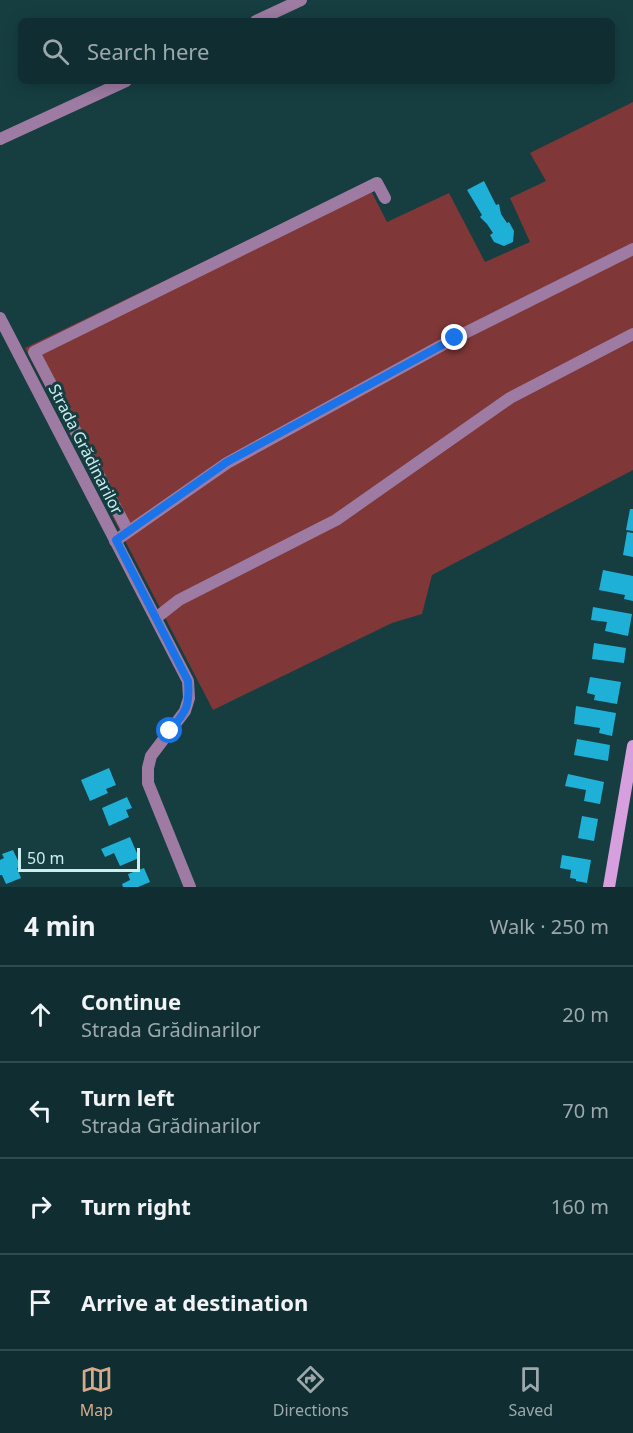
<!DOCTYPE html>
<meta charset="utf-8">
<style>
:root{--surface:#102e31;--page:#1e3a3d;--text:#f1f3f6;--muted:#9ca8ab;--line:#304a4d;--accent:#d6ab8b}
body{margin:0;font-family:"Noto Sans",sans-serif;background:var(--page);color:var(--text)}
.scale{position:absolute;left:18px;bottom:15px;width:122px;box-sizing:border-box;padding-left:6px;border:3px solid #cbeef1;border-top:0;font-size:16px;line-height:21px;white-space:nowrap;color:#cbeef1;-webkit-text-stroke:4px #163e41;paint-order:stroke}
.stop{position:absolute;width:18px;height:18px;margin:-14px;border:4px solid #1a73e8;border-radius:50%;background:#fff}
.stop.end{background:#1a73e8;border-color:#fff;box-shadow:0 2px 6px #0008}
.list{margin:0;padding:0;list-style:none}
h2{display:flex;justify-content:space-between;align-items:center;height:78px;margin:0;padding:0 24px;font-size:26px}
h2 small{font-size:20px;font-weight:400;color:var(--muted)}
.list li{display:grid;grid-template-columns:39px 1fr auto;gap:18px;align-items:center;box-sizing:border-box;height:96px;padding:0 24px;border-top:2px solid var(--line)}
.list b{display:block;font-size:22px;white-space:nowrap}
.list p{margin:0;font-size:20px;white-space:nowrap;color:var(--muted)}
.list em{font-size:20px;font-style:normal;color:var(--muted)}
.icon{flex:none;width:33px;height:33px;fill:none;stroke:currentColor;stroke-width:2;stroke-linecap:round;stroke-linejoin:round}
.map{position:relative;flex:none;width:633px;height:887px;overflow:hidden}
.search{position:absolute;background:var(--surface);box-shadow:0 3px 15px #0003;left:18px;right:18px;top:18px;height:66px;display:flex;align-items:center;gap:15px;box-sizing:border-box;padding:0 21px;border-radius:9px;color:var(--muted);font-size:22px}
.sheet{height:462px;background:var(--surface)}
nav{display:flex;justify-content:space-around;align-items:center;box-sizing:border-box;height:84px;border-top:2px solid var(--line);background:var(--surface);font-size:16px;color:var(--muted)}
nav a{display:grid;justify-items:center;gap:3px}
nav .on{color:var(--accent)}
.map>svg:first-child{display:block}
</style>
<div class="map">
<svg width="633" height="887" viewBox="0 0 633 887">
<rect width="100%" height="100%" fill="#163e41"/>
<polygon fill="#7f3737" points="633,102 633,470 432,575 422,614 392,623 213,710 25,348 367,183 387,222 449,193 485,262 530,242 510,198 546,181 530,153"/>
<g fill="#1fb0d7">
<polygon points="484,181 496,205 499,204 501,214 507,223 509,222 514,231 513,242 504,246 494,242 490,235 493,233 487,224 480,217 482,215 467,190"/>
<polygon points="630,509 633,509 633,531 626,530"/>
<polygon points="627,532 633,533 633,557 623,555"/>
<polygon points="603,570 633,576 633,601 624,599 625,595 599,590"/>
<polygon points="593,607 632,614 628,636 605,631 607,622 591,620"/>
<polygon points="594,643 626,648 624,663 592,659"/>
<polygon points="590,677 621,682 617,704 594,700 595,695 587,693"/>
<polygon points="576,706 616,713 612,736 599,733 600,728 574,724"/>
<polygon points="577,739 610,745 608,761 574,755"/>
<polygon points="109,768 116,785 106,789 108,793 90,801 81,780"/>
<polygon points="568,774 604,782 600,804 584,801 586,790 565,786"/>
<polygon points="127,797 132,808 126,810 129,817 109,826 102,808"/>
<polygon points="582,816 598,819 594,841 578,838"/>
<polygon points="130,837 139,858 120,866 114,853 105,857 101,849"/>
<polygon points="13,850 21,867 17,868 21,878 6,884 2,875 0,875 0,860 4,858 2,854"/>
<polygon points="562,855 591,860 587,883 576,881 576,879 570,878 571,870 560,868"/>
<polygon points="144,868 150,882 138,887 123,887 122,884 130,880 128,874"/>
</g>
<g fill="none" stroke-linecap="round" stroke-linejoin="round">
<g stroke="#9d7ba2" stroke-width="12">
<polyline points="128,531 34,352 377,183 385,198"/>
<polyline points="115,541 227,463 455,338 633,249"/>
<polyline points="156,618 179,600 336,520 510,398 633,334"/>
</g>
<g stroke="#9d7ba2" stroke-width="12">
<polyline points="256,21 301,0"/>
<polyline points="0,139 126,81"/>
<polyline points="0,318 188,681 189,698 185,711 151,756 148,768 148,783 190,887"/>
</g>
<polyline stroke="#d79fde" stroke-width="12" points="609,887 633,746"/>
</g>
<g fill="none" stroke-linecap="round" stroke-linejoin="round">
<path stroke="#1a73e8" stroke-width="8" d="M170,731C186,711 190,707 188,681L116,540L227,462L455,338"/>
</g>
<g text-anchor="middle" stroke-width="6" stroke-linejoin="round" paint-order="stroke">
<g font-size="16" fill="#cbeef1" stroke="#163e41">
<text transform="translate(86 449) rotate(63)" y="6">Strada Grădinarilor</text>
</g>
</g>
</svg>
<div class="scale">50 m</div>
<div class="stop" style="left:170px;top:731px"></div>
<div class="stop end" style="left:455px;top:338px"></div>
<div class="search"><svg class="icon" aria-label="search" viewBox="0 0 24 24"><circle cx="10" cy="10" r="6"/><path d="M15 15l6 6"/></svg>Search here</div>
</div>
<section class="sheet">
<h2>4 min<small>Walk · 250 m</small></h2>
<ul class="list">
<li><svg class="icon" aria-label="ahead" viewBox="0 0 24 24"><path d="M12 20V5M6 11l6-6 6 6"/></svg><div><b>Continue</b><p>Strada Grădinarilor</p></div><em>20 m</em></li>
<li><svg class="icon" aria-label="left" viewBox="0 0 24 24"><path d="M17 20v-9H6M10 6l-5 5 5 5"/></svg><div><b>Turn left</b><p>Strada Grădinarilor</p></div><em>70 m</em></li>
<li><svg class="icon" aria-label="right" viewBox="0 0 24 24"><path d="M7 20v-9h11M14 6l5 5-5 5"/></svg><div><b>Turn right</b></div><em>160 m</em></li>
<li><svg class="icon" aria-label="arrive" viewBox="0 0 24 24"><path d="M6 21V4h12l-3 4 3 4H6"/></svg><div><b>Arrive at destination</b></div></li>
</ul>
</section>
<nav>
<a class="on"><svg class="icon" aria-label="map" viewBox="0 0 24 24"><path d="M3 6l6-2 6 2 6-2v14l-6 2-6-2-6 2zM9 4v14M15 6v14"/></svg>Map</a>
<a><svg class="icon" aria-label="directions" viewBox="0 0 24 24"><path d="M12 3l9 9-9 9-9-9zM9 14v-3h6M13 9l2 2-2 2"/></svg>Directions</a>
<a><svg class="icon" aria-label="saved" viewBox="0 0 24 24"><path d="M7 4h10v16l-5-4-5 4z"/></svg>Saved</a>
</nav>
